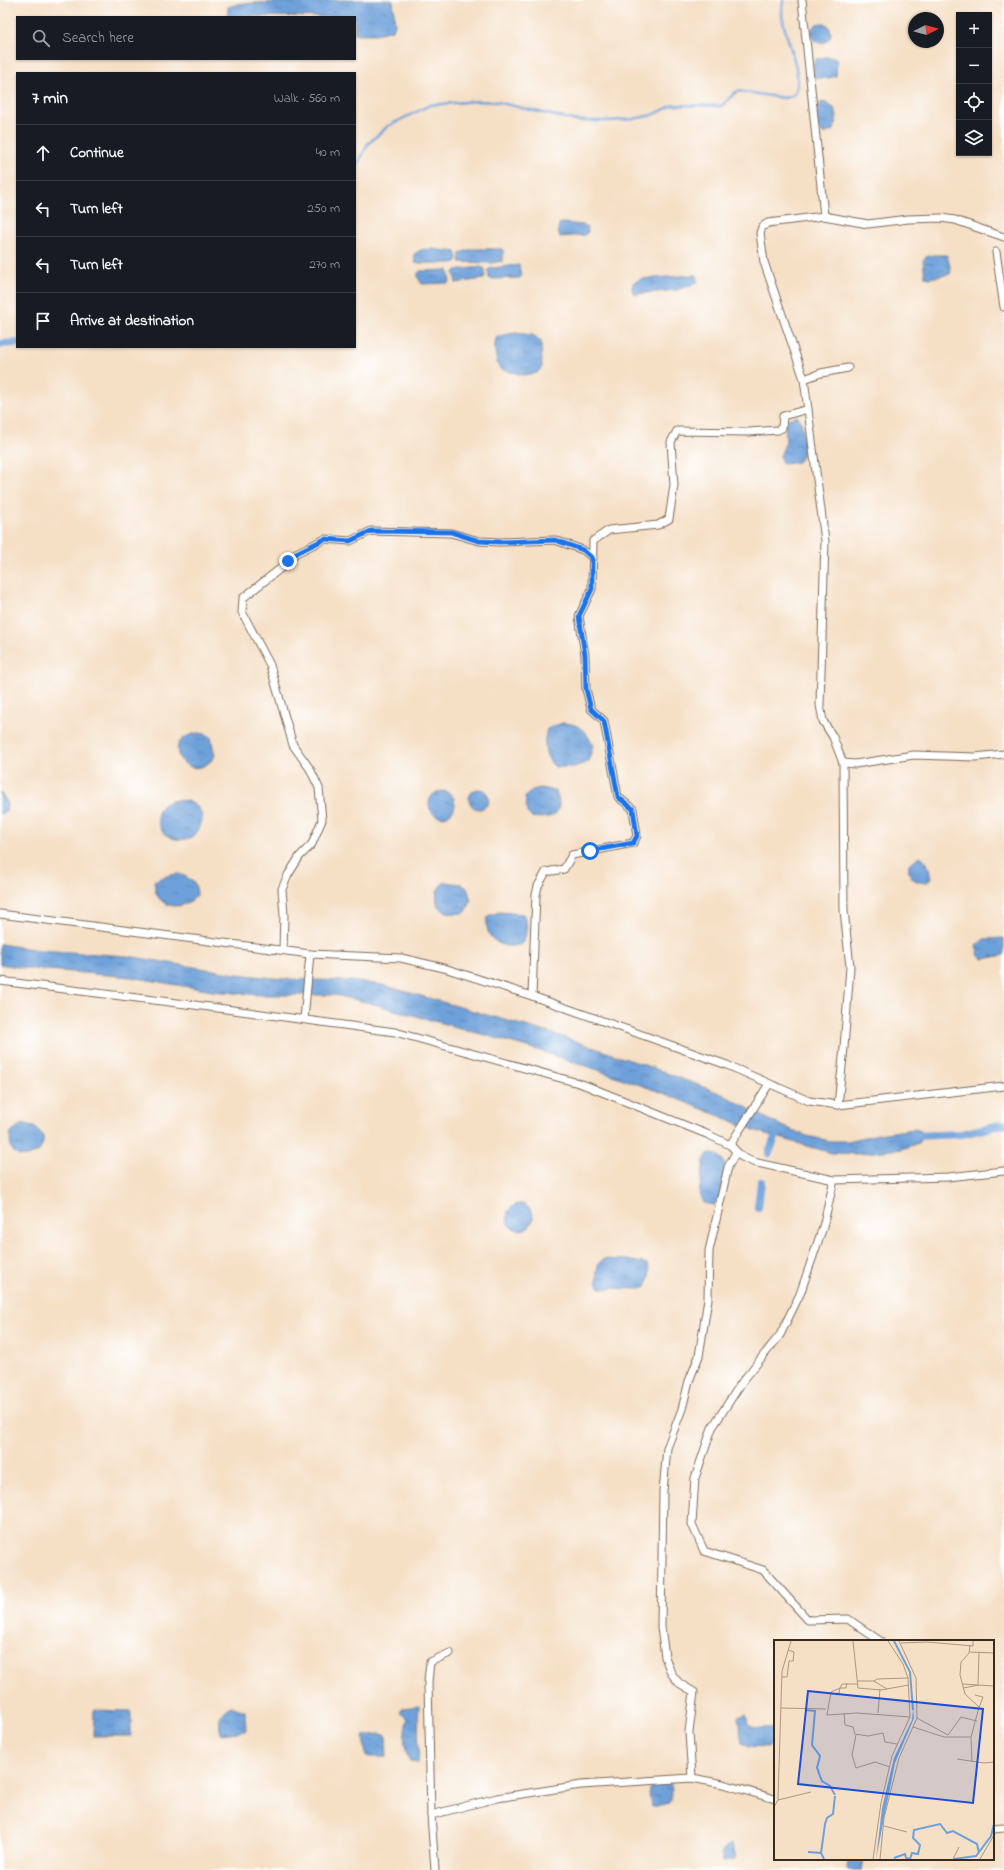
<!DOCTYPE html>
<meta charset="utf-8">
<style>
:root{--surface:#171b24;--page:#20242c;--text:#f1f3f6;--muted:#9ea1a6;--line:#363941}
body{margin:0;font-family:"Indie Flower",sans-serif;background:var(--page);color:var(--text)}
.controls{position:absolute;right:12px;top:12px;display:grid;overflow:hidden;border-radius:0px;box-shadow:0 1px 3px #0004}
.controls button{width:36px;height:36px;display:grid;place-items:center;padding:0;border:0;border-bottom:1px solid var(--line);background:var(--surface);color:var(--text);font:20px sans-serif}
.compass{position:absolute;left:908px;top:12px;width:36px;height:36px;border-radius:50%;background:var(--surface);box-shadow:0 1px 3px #0004;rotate:84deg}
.stop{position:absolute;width:12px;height:12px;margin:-9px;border:3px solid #1a73e8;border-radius:50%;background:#fff}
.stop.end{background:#1a73e8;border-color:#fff;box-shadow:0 1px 4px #0008}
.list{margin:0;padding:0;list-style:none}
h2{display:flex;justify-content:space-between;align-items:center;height:52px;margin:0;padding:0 16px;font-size:17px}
h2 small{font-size:13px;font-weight:400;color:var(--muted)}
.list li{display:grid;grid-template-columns:26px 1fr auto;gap:12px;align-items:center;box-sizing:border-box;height:56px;padding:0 16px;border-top:1px solid var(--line)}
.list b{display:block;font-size:15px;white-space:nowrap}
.list em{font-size:13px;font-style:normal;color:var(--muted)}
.icon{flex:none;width:22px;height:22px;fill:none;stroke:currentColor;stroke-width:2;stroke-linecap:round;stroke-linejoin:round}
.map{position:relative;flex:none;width:1004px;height:1870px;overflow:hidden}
.search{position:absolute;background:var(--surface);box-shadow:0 1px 3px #0004;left:16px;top:16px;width:340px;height:44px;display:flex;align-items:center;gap:10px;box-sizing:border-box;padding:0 14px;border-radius:0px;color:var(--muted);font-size:15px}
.panel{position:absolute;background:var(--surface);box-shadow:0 1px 3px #0004;left:16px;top:72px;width:340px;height:276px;border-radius:0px}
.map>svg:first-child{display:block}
</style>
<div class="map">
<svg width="1004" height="1870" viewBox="0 0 1004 1870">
<defs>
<pattern id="water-ripples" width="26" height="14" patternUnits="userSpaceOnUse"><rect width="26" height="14" fill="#6ea1da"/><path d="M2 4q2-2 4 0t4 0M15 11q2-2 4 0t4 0" fill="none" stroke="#5c83b0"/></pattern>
</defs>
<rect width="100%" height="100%" fill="#fff"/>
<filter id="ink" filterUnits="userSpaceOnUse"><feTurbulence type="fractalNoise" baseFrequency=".025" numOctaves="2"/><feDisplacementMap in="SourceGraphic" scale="8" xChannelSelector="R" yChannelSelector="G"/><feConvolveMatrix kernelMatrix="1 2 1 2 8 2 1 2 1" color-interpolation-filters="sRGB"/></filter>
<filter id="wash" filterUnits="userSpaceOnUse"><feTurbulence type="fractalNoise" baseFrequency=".012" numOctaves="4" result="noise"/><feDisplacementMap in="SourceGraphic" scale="16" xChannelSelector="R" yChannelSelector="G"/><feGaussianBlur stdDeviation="0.9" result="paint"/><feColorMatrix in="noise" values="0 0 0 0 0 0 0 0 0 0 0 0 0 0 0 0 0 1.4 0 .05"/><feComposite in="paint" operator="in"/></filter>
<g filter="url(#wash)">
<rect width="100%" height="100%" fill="#f5dfc5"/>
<g fill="url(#water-ripples)" stroke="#54667c">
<polygon points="316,0 393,0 395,24 393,30 375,34 355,34 355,17 227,16 228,7 238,4"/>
<circle cx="821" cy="33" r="10"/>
<polygon points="826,57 836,58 837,62 836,76 829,78 815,78 813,77 814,62 816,59"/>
<path d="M824,102L834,108L837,116L834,130L823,134C816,128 815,111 820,103Z"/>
<polygon points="562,223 583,225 587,226 588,232 585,235 560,237 558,232 559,224"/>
<polygon points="433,249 456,252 458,258 456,262 452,263 415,263 414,254 421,250"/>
<polygon points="472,249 501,249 503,250 503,261 491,263 460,262 460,253"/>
<polygon points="933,255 947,255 951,271 950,274 930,278 925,277 923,260 926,257"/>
<polygon points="519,265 521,277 519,278 491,279 489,278 488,270 491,268"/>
<polygon points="481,267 485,269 485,278 483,279 456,283 454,273 456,270"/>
<polygon points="448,270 450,282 448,283 422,284 418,278 418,273 420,271"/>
<polygon points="694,275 697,275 697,283 677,290 637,294 634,294 632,289 633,283 641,279"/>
<path d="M516,333L533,335L541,341L542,367L537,373L523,375L500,369C495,360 493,345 497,336Z"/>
<path d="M797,416C805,423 807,455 798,462L782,464L780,456L786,442L785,423L788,419Z"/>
<path d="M562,723C580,723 586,731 593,746L588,762L574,767H555C544,757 543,743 547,729Z"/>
<path d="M199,733L206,734L211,737L215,756C191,790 153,739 199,733Z"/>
<path d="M540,788L556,791C565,814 553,820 531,817L527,813L525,797L532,790Z"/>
<circle cx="479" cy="799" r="10"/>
<circle cx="442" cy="804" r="13"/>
<polygon points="0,792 7,802 6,811 0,815"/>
<path d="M178,800C221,801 199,856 166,835C158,830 155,813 161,807C165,802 173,801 178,800Z"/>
<path d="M920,856C929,861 929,870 931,879L926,883C914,882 907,877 909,864Z"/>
<path d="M179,874C190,878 197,882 197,895C187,907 169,911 158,897C155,893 155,886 154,881L170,875Z"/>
<path d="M445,882L461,884L467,888L471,900L466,912C455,915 446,914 438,906C435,896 436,887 445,882Z"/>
<path d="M499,912L523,914C529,923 527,933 523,943C504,953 481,938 488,916Z"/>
<polygon points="1004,938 1004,955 984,959 979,956 976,946 984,939"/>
<polygon points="0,944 39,950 127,956 237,974 283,979 351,981 383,985 557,1035 656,1069 722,1094 775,1123 807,1136 830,1141 848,1141 878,1134 914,1129 921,1131 923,1138 918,1143 902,1149 855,1154 832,1153 759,1132 663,1093 595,1069 531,1048 366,1002 335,995 260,995 212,991 131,977 24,968 0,964"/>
<path d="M23,1123C38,1128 50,1134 39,1151C19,1163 7,1154 11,1132Z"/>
<path d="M708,1154C736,1152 721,1187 718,1202L715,1205L703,1203L699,1194L704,1160Z"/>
<circle cx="520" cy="1217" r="13"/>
<path d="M603,1259L628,1260L647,1264C652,1271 649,1281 645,1288L639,1289L600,1288C595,1280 595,1265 603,1259Z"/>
<path d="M231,1706L245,1711L246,1731L221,1734C218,1721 219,1712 231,1706Z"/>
<path d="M419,1706C417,1725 420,1743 418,1763L410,1762C403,1745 403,1735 408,1718L400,1713L403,1708Z"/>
<polygon points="94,1710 131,1711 131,1736 93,1736"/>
<path d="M746,1714L748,1725C757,1731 767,1725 775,1730L774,1738L768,1747L749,1746L742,1742L738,1717Z"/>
<polygon points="379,1734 386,1735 387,1757 366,1757 364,1736"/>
<path d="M668,1781C674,1788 672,1795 670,1803L652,1807C649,1801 647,1788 654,1784C658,1782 664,1782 668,1781Z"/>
<path d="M732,1843L735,1860L722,1862C720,1853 725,1847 732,1843Z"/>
<polygon points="849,1859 864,1859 862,1870 848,1870"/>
</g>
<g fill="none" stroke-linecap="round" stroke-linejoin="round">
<path stroke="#6ea1da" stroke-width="2.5" d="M355,170L368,144L388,126L430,105L477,101L497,102L577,121H610L633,119L653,115L673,105L721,106C728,102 730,95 738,91L784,98C788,97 792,97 795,93C805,75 782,32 782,13C782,8 783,4 783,0"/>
<g stroke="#6ea1da" stroke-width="8">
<polyline points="0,344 17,343"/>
<polyline points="913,1136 962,1134 1004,1124"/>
<polyline points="769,1153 778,1130"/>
<polyline points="758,1207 761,1182"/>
</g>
</g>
</g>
<g filter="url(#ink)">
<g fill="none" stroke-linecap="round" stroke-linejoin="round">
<defs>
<g id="minor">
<polyline points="802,0 824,216"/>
<polyline points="996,252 1004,307"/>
<polyline points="804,379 821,373 848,368"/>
<polyline points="843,763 855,764 914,755 975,757 1004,754"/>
<polyline points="0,914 310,954 401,958 444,968 532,996 727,1065 809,1101 838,1105 1004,1086"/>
<polyline points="283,950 284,915 282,889 288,875 300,856 312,844 322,820 319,788 310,769 293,745 270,665 242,612 243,598 281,568 296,553 325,539 350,541 371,531 451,533 479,541 500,542 555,540 583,550 593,558"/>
<polyline points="0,981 218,1008 395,1032 582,1084 709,1135 730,1145 742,1157 753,1162 834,1180 948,1177 1004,1171"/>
<polyline points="532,996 536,895 538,886 546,872 564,869 572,855 633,843 637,836 633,809 618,797 604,721 591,709 586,689 585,655 579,616 592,589 593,541 609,530 658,525 669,519 674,485 671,442 677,431 749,432 778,430 782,428 783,416 808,409"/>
<polyline points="304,1019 310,954"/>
<polyline points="838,1105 844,1048 850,967 844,910 843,763 833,737 823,721 820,705 825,541 804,379 764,262 760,233 762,227 768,223 824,216 868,224 908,219 941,218 955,220 1004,237"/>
<polyline points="730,1145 769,1084"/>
<polyline points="834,1180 823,1227 800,1294 780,1335 742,1382 712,1428 695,1478 692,1524 704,1551 763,1570 808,1620 848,1619 880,1641"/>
<polyline points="692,1778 689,1732 694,1692 679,1683 671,1673 665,1657 661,1627 663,1491 667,1448 682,1409 689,1381 699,1356 708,1299 709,1251 728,1167 736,1152"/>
<polyline points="431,1815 497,1798 581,1785 692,1778 723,1784 775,1799"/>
<polyline points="993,1829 1004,1828"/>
<polyline points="435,1870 431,1815 428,1682 430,1662 450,1653"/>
</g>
</defs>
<use href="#minor" stroke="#7c6958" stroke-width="9"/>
<use href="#minor" stroke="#fff" stroke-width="7"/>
</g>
</g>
<g fill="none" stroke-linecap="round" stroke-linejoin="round" filter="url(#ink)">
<polyline stroke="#1a73e8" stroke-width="5" points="288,561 296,553 325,539 350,541 371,531 451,532 479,541 500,542 555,540 583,550 592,558 592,589 579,616 585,655 586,689 591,709 604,721 618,797 633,809 637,836 633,843 590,851"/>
</g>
<g transform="translate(774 1640)">
<rect width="220" height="220" fill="#f5dfc5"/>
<path d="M139,69L140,78L121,123L102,219L108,168L120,118L138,80Z" fill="#6ea1da"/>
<path fill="none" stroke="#6ea1da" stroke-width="2" d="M120,1L136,32L139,70M31,70L41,71L38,105L46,116L43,128L45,132M44,131L48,141L56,146L61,155M34,212L47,213M120,218L131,214L132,218L136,219L138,213L144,214L146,205L139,198L140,190L166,184L173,193L179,191L203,204L205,213M50,219L47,213L51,184L53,178L59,174L61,156M180,219L202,216L217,196L220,184"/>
<path fill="none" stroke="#ab9782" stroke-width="1" d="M79,1L84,48L107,50L135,45M127,3L153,2L199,6V1M196,5L195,13L187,22L186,35L191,54L205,67L197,97L198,122M196,12L220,13M8,37H13L15,21H19L20,12L14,10M83,41H100L113,49M100,41L103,39L134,38M83,44H68L66,48L57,52L53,75L83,73L136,77M189,44L220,46M204,44L205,12M189,48L205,45M58,54L65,53L66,48H72L73,43M201,55L209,57L205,68M7,68L52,69M70,73L71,85L79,87L81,94L94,96L109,93L111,102L123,104M104,73L106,49M143,78L174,95L187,77L203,81M139,87L170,97H197M82,95L78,115L82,128L101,122L116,127M183,119L210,123L220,122M4,160L37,152M0,167L4,160L8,31L17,1M110,186L133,192M99,219L107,163L118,116L136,77L134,38L129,24L114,1M106,219L110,178L125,118L143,78L142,38L125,1M179,219L185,207M206,219L220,195"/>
<path fill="#1d4ed8" fill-opacity="0.15" stroke="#1d4ed8" stroke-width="2" d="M34,51L209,69L199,163L24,144Z"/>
<rect width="220" height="220" fill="none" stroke="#3b2a1e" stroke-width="2"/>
</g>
</svg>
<div class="controls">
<button>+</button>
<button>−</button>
<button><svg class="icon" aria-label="locate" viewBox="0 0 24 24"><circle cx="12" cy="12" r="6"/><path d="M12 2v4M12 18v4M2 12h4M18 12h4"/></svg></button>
<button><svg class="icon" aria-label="layers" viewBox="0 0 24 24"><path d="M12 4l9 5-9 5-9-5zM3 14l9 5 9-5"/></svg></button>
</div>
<svg class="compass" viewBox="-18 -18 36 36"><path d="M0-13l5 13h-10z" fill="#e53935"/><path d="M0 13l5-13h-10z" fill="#9ea1a6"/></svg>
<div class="stop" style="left:590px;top:851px"></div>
<div class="stop end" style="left:288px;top:561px"></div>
<div class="search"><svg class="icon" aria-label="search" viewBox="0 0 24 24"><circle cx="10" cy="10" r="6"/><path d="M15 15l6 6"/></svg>Search here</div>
<section class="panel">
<h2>7 min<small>Walk · 560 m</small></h2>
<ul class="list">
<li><svg class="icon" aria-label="ahead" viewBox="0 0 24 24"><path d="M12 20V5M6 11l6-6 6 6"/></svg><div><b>Continue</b></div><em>40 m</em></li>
<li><svg class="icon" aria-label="left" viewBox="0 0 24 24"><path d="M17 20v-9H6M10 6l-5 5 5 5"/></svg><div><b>Turn left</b></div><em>250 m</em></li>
<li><svg class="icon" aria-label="left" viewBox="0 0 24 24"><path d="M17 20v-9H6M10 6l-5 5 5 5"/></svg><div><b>Turn left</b></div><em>270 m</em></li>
<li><svg class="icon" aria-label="arrive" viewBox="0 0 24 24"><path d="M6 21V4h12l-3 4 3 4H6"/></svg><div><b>Arrive at destination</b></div></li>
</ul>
</section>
</div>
